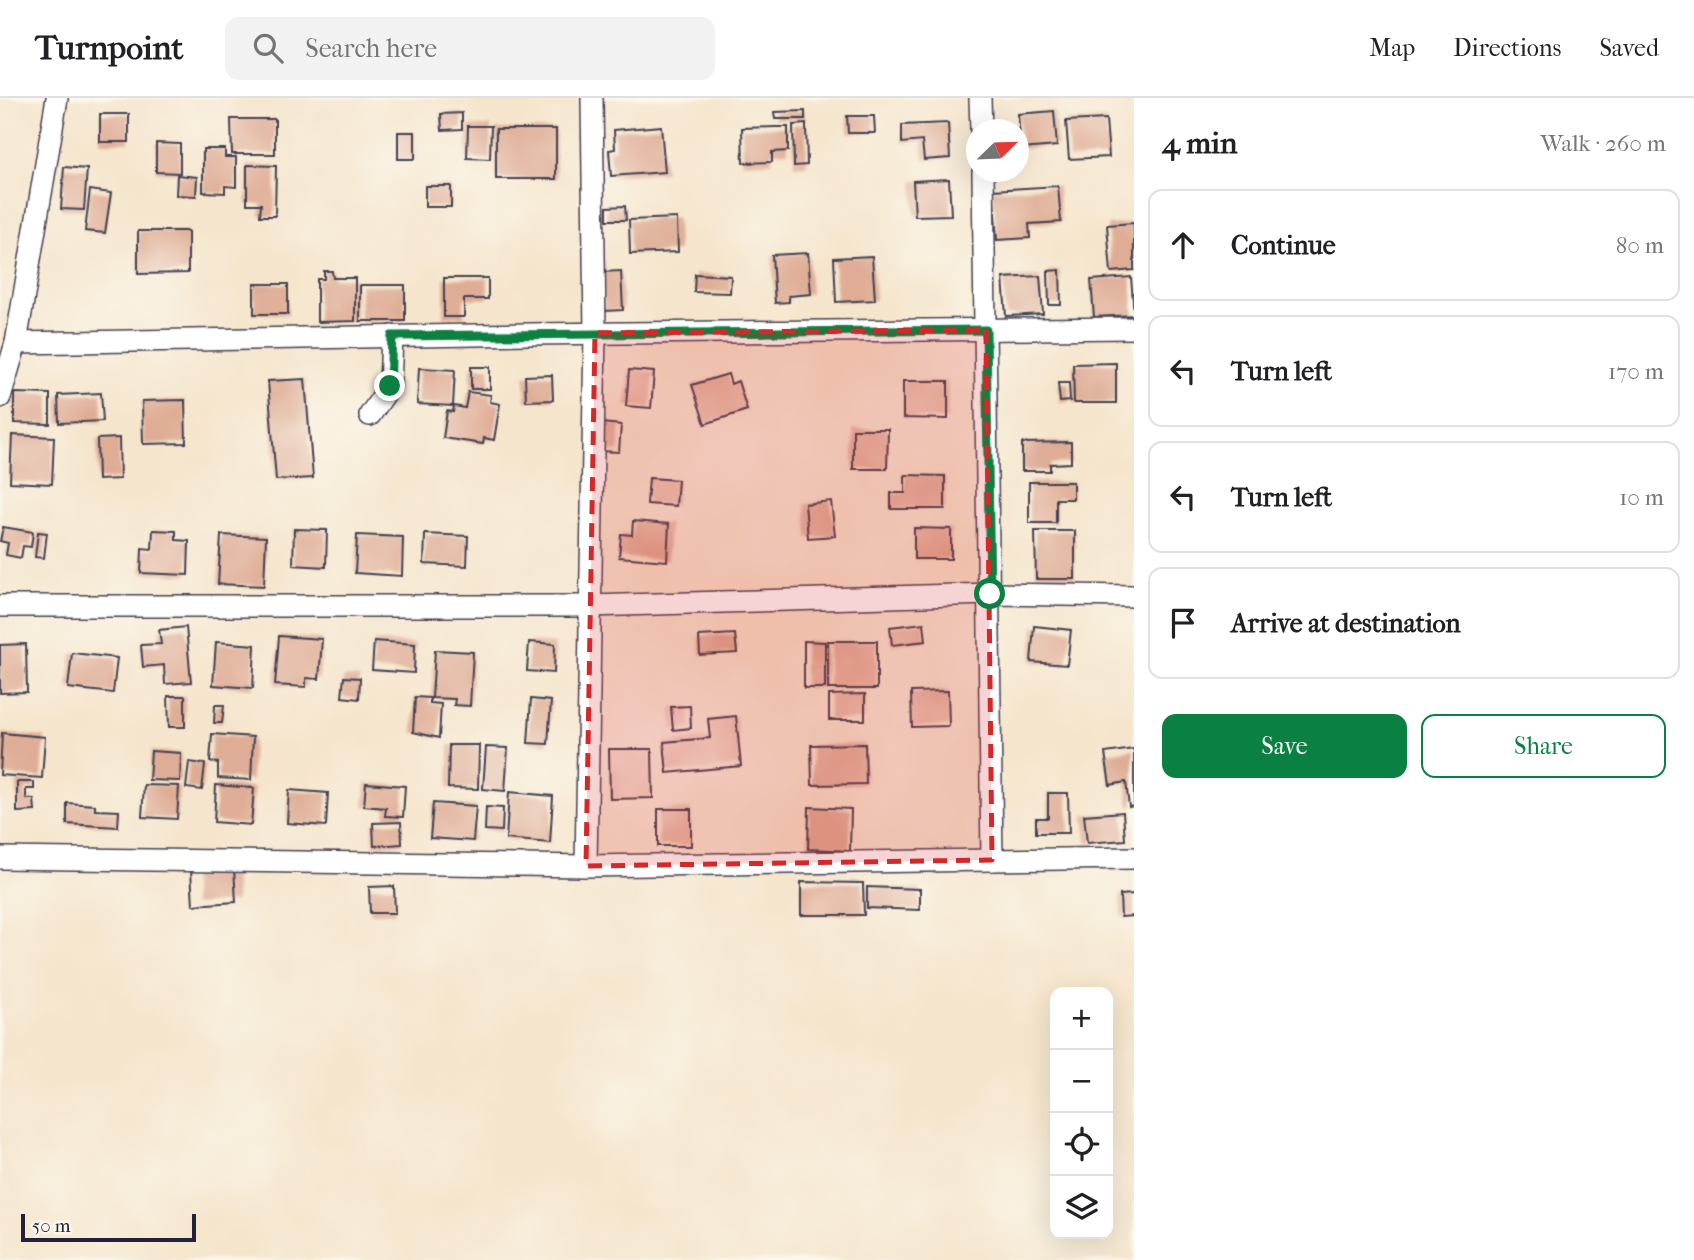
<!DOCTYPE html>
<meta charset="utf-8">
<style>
:root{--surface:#fff;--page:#f2f2f2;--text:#202124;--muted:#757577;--line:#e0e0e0;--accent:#0b8043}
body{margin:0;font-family:"IM FELL French Canon",serif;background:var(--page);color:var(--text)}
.controls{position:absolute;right:21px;bottom:21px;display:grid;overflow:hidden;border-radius:14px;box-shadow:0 7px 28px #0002}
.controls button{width:63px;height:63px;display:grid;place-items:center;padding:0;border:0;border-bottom:2px solid var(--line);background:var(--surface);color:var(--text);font:35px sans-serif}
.compass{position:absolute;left:966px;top:21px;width:63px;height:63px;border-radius:50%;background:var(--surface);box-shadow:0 7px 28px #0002;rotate:67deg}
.scale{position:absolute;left:21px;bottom:18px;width:175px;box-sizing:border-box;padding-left:7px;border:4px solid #22223b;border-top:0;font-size:19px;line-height:24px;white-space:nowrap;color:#22223b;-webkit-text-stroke:5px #fbf7ec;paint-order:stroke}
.stop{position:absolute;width:21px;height:21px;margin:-16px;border:5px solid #0b8043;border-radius:50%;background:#fff}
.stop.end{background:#0b8043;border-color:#fff;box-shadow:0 2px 7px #0008}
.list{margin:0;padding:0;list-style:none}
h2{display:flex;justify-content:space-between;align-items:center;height:91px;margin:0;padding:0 28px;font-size:30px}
h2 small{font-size:23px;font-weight:400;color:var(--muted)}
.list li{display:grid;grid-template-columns:46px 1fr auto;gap:21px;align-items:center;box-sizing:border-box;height:112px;margin:0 14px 14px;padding:0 14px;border:2px solid var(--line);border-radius:14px}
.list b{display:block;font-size:26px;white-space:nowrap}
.list em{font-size:23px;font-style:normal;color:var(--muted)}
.actions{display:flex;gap:14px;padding:21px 28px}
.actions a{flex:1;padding:16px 0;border:2px solid var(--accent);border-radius:14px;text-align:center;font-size:24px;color:var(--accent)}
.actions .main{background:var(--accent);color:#fff}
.icon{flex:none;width:38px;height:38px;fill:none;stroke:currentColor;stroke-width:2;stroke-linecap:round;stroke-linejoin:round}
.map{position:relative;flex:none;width:1134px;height:1162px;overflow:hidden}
header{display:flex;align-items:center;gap:42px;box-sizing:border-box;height:98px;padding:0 35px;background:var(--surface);border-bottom:2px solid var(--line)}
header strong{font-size:33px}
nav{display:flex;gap:38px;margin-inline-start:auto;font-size:24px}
.search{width:490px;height:63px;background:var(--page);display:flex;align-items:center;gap:18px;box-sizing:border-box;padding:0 24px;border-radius:14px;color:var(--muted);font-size:26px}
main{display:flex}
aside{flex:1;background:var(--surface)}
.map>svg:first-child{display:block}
</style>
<header>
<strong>Turnpoint</strong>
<div class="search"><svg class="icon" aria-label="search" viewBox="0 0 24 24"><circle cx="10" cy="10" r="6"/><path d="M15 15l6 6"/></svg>Search here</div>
<nav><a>Map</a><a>Directions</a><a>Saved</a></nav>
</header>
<main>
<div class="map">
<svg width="1134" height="1162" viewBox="0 0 1134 1162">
<rect width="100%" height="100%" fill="#fbf7ec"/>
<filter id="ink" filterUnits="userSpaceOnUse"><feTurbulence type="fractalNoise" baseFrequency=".0143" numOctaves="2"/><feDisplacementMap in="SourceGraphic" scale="14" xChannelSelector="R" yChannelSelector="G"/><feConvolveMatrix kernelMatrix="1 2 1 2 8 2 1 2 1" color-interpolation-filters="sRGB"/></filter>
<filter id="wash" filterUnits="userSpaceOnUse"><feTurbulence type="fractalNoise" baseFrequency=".00686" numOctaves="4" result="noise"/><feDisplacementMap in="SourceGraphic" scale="28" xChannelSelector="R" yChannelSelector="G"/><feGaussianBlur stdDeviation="1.57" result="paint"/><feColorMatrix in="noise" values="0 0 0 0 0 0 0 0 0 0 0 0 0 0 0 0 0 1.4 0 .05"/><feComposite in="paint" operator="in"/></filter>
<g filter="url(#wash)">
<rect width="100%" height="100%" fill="#f5e5cc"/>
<g id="blocks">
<g fill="#dfad96">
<polygon points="805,13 805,21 775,21 774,14"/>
<polygon points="1054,13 1057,48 1021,51 1018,16"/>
<polygon points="462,15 462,31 442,32 441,16"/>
<rect x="100" y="16" width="29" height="28"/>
<polygon points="847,18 874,18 875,35 848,35"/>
<polygon points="231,21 275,21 275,56 232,56"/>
<polygon points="1106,21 1109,59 1069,61 1066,23"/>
<polygon points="948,25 950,60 924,62 922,43 902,45 902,27"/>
<polygon points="806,26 807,67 794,68 793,27"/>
<polygon points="468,28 491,28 490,61 467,60"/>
<polygon points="661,28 665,74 611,78 609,52 615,51 614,32"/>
<polygon points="775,29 788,29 788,53 772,54 772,64 743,65 742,30"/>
<rect x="496" y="31" width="60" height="50"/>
<rect x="398" y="34" width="17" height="27"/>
<polygon points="156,45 180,46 180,75 156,74"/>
<polygon points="203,51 225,51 225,59 236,59 236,89 225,88 225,95 203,94"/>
<polygon points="247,67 276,68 275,118 260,118 261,106 247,106"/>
<polygon points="64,69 87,71 84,112 61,111"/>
<polygon points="177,77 197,79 196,98 176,97"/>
<polygon points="949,81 951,117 915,118 913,83"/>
<rect x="425" y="88" width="26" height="21"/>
<polygon points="1058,88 1061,124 1029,126 1030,140 997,142 993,92"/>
<polygon points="90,92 111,95 105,135 85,133"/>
<polygon points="625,108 626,122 607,122 607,109"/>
<polygon points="677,120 678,154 630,156 629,122"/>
<polygon points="1134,125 1134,172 1111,174 1107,127"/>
<polygon points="138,133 188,133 188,175 138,176"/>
<polygon points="808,155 811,196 789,198 789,204 775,205 772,157"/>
<polygon points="872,158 875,202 836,204 834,160"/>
<polygon points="1060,172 1061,207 1049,207 1048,173"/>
<polygon points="324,173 332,173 333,180 355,180 355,223 317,224 317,181 324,181"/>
<polygon points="621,173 623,212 604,213 603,174"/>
<polygon points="695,176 731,178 730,195 694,194"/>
<polygon points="1040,178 1043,216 1006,218 1003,180"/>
<polygon points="1131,179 1134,217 1094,219 1091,182"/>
<polygon points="444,180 488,180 488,201 464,201 464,219 444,219"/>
<rect x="254" y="186" width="34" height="30"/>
<rect x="360" y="187" width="45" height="36"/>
<polygon points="1116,265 1116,305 1074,305 1073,266"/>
<rect x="471" y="269" width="19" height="22"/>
<polygon points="419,270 455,272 453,308 417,306"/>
<polygon points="629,272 654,274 651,310 626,308"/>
<polygon points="728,276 731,286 738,283 747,312 705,326 692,287"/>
<polygon points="552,277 553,302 526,303 525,278"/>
<polygon points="305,281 313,380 276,382 268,283"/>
<polygon points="903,283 948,283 948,321 903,320"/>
<polygon points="1058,285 1069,285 1070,303 1060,304"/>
<polygon points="468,294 491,297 490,304 500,306 494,342 484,340 483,346 443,340 447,313 453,314 454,308 465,310"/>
<polygon points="14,295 50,296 50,326 14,325"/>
<polygon points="101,295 103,323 59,325 58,297"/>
<polygon points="185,302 186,345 143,346 142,303"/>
<polygon points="601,325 621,327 619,354 599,353"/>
<polygon points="853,331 888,331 887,371 853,371"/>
<polygon points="12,337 54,339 52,386 10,384"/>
<polygon points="119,340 120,381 98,382 97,341"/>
<polygon points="1071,344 1071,365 1050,366 1050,373 1022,373 1022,345"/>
<polygon points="905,377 945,378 945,411 891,411 891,395 905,395"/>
<polygon points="649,380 678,382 676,408 647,406"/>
<polygon points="1029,384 1073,384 1073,401 1056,401 1056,425 1029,425"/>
<polygon points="831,403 835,438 808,440 805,406"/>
<polygon points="633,423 669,426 667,463 619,459 621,436 632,437"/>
<polygon points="3,429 33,434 31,449 23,448 21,460 6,457 8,445 0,443"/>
<polygon points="914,430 951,431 951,461 914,461"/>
<polygon points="294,431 327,432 326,469 293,467"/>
<polygon points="153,432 176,433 176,442 189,443 188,477 141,475 142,450 152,451"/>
<polygon points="1035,433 1075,433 1075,481 1036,481"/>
<polygon points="38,434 47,435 44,460 35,459"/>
<polygon points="425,436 468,438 467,468 424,466"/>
<polygon points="221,437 266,439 264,488 218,486"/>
<polygon points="357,437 403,439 402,478 355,475"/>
<polygon points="924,525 926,543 892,547 890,529"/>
<polygon points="1034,528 1071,532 1067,567 1031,564"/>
<polygon points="186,529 191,584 165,586 164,567 143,569 141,547 161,546 159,532"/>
<polygon points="735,536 737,555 700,557 699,538"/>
<polygon points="279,538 322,541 319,581 306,580 306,589 275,587"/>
<polygon points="374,543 415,546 414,575 372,572"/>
<polygon points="804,543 825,544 825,590 804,590"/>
<rect x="828" y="543" width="49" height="48"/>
<polygon points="216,544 255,547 253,590 213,587"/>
<polygon points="529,544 555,546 554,575 527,573"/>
<polygon points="26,546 27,594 0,595 0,547"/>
<polygon points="435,552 473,554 470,608 454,607 455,601 432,600"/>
<polygon points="72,555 117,560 113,595 68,590"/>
<polygon points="344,579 360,580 359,601 342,599"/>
<polygon points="948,593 949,628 912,629 911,594"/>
<polygon points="865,596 865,622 829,622 829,597"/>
<polygon points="168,598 185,598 185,629 169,629"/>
<polygon points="415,599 430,600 430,605 441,606 439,640 413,634"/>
<polygon points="531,601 551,603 548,646 528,645"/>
<polygon points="215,607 224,607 222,625 214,625"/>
<polygon points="690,608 691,630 673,632 671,609"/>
<polygon points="736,618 741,668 667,675 664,644 710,640 708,621"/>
<polygon points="2,635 45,639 42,680 0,677"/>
<polygon points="212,636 253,639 251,682 218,680 218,665 210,664"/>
<polygon points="865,646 866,686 812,687 811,647"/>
<polygon points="449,647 479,647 478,691 448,690"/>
<polygon points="486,649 508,650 505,693 483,691"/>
<polygon points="609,651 652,651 653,700 610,701"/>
<polygon points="1134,651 1134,708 1129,709 1126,684 1110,687 1105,655"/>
<polygon points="151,653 181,655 180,683 149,682"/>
<polygon points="189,664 205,666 202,692 186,690"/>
<polygon points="17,684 34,684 34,691 26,691 26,701 34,701 35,713 17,714"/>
<polygon points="366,685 405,688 403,719 385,718 386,710 364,708"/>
<polygon points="144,687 179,688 177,721 142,719"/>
<polygon points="216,687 254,690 251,727 214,724"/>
<polygon points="289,692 328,695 326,728 287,725"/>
<polygon points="509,694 553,698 550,745 506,741"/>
<polygon points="1048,695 1068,695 1069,735 1036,735 1036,720 1048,720"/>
<polygon points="67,705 95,707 95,712 119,713 118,729 67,726"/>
<polygon points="433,705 476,708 473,743 430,740"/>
<polygon points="486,709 503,710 502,733 485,732"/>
<polygon points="809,709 851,711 850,753 808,751"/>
<rect x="658" y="711" width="33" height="37"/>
<polygon points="1123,714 1125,742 1087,745 1084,717"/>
<polygon points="401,724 402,746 374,748 373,725"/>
<polygon points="234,770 236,804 193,807 191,772"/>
<polygon points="801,784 863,785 864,817 801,817"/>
<polygon points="394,788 395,815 370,815 369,789"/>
<polygon points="867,789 920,791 920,812 867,810"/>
<polygon points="1134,796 1134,818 1121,819 1120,797"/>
</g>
</g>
</g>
<g filter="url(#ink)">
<use href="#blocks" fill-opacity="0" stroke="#423f51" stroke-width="2"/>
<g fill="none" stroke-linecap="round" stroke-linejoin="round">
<defs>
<g id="street">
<polyline points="980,0 981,32"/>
<polyline points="983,74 992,762"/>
<polyline points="16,245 528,236 1134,230"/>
<polyline points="0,299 16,245 57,0"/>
<polyline points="370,317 390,288 392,238"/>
<polyline points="0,508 590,508 990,496 1134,498"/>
<polyline points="0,760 586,768 595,235 592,0"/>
<polyline points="586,768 1134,760"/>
</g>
</defs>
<use href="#street" stroke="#423f51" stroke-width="24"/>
<use href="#street" stroke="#fff" stroke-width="21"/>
</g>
</g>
<g fill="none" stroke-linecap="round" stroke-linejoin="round" filter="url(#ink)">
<polyline stroke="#0b8043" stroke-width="9" points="390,288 392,238 986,232 990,496"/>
</g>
<path fill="#d62828" fill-opacity="0.2" stroke="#d62828" stroke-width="5" stroke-dasharray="14 9" stroke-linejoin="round" d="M986,232L992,762L586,768L595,235Z"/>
</svg>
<div class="controls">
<button>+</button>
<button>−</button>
<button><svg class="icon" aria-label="locate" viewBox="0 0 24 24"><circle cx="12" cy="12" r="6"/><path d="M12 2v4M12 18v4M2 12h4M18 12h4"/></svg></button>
<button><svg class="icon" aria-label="layers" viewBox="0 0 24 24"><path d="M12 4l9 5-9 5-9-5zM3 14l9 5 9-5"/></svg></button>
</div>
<svg class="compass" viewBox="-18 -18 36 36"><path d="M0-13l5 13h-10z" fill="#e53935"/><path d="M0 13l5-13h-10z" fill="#757577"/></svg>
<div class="scale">50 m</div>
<div class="stop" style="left:990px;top:496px"></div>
<div class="stop end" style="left:390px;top:288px"></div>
</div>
<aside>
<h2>4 min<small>Walk · 260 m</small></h2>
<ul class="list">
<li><svg class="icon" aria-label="ahead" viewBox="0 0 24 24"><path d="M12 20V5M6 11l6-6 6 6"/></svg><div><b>Continue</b></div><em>80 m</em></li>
<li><svg class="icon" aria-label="left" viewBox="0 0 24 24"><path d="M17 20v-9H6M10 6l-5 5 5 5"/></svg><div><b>Turn left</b></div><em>170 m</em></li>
<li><svg class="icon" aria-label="left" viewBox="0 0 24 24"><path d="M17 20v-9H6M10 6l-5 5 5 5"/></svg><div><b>Turn left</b></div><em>10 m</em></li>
<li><svg class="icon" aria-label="arrive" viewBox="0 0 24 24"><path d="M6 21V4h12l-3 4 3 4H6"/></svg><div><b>Arrive at destination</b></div></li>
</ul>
<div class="actions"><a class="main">Save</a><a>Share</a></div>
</aside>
</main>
